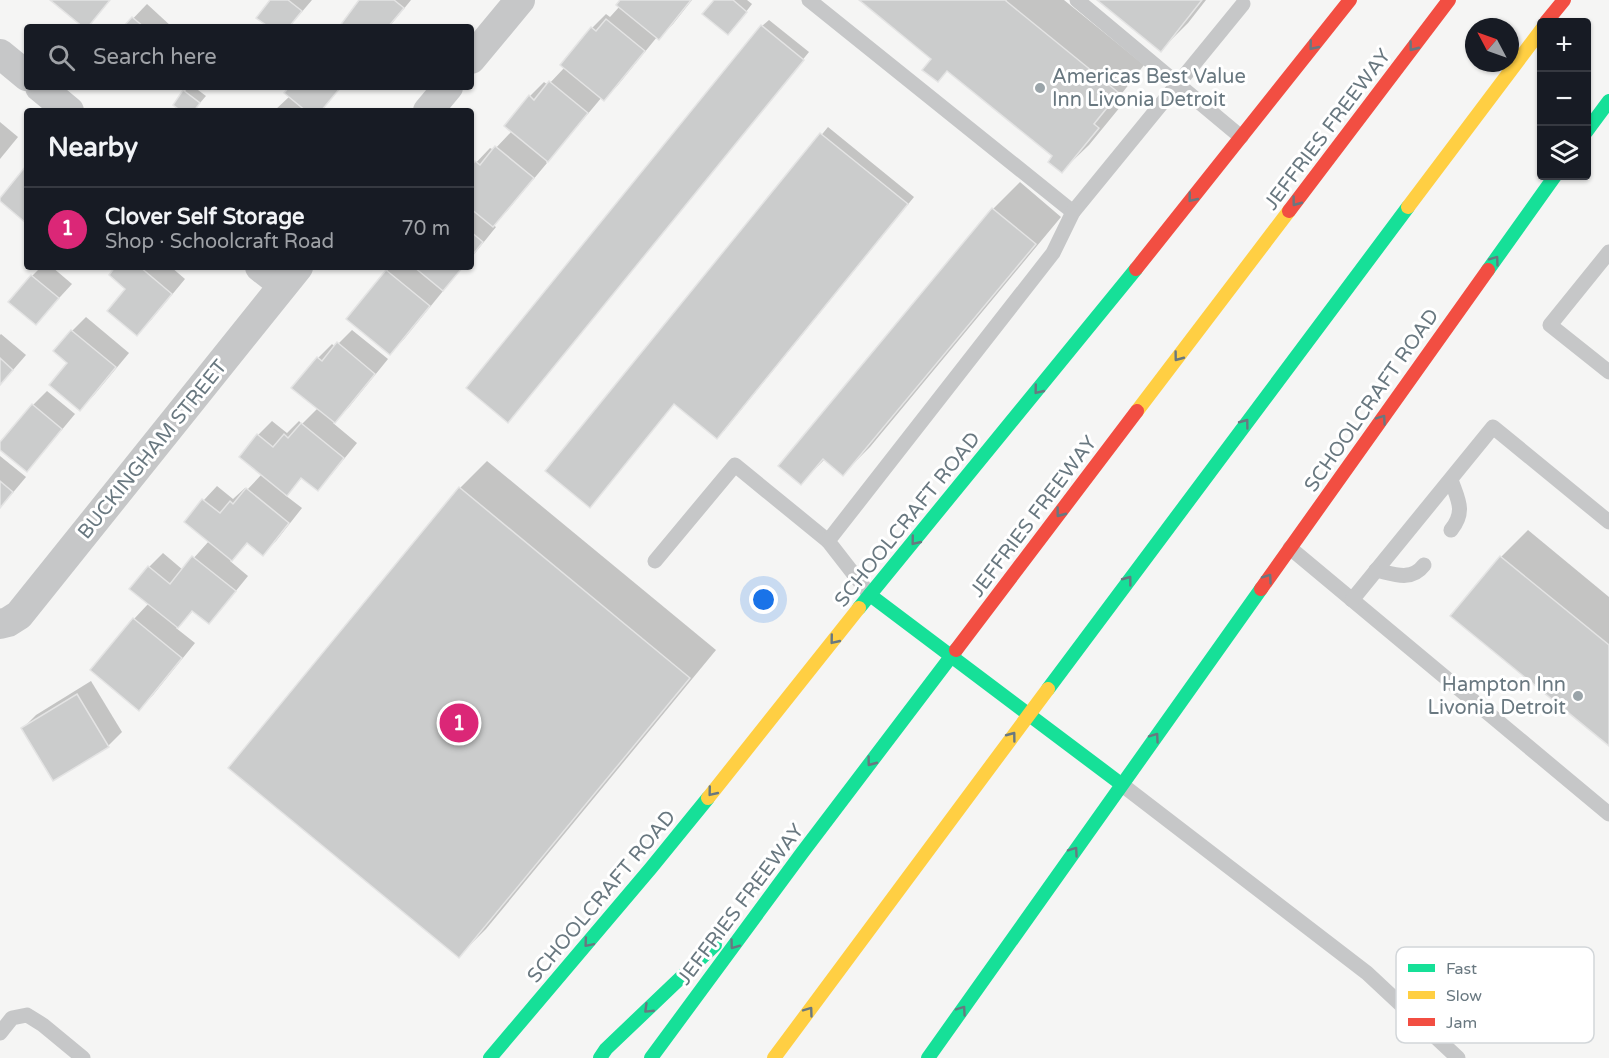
<!DOCTYPE html>
<meta charset="utf-8">
<style>
:root{--surface:#171b24;--page:#242831;--text:#f1f3f6;--muted:#9ea1a6;--line:#363941;--accent:#db2777}
body{margin:0;font-family:"Varela Round",sans-serif;background:var(--page);color:var(--text)}
.controls{position:absolute;right:18px;top:18px;display:grid;overflow:hidden;border-radius:6px;box-shadow:0 2px 4px #0004}
.controls button{width:54px;height:54px;display:grid;place-items:center;padding:0;border:0;border-bottom:2px solid var(--line);background:var(--surface);color:var(--text);font:30px sans-serif}
.compass{position:absolute;left:1465px;top:18px;width:54px;height:54px;border-radius:50%;background:var(--surface);box-shadow:0 2px 4px #0004;rotate:311deg}
.you{position:absolute;left:764px;top:600px;width:21px;height:21px;margin:-15px;border:4px solid #fff;border-radius:50%;background:#1a73e8;box-shadow:0 0 0 9px #1a73e833}
.badge{display:grid;place-items:center;width:39px;height:39px;border-radius:50%;background:var(--accent);color:#fff;font-size:20px;font-weight:700}
.pin{position:absolute;translate:-50% -50%;border:3px solid #fff;box-shadow:0 2px 6px #0006}
.list{margin:0;padding:0;list-style:none}
h2{display:flex;justify-content:space-between;align-items:center;height:78px;margin:0;padding:0 24px;font-size:26px}
h2 small{font-size:20px;font-weight:400;color:var(--muted)}
.list li{display:grid;grid-template-columns:39px 1fr auto;gap:18px;align-items:center;box-sizing:border-box;height:84px;padding:0 24px;border-top:2px solid var(--line)}
.list b{display:block;font-size:22px;white-space:nowrap}
.list p{margin:0;font-size:20px;white-space:nowrap;color:var(--muted)}
.list em{font-size:20px;font-style:normal;color:var(--muted)}
.icon{flex:none;width:33px;height:33px;fill:none;stroke:currentColor;stroke-width:2;stroke-linecap:round;stroke-linejoin:round}
.map{position:relative;flex:none;width:1609px;height:1058px;overflow:hidden}
.search{position:absolute;background:var(--surface);box-shadow:0 2px 4px #0004;left:24px;top:24px;width:450px;height:66px;display:flex;align-items:center;gap:15px;box-sizing:border-box;padding:0 21px;border-radius:6px;color:var(--muted);font-size:22px}
.panel{position:absolute;background:var(--surface);box-shadow:0 2px 4px #0004;left:24px;top:108px;width:450px;height:162px;border-radius:6px}
.map>svg:first-child{display:block}
</style>
<div class="map">
<svg width="1609" height="1058" viewBox="0 0 1609 1058">
<rect width="100%" height="100%" fill="#f5f5f4"/>
<g fill="#0003">
<polygon points="272,0 312,0 289,27 271,27"/>
<polygon points="361,0 411,0 389,27 341,27"/>
<polygon points="622,0 692,0 673,24 659,38 657,37 618,85 604,99 602,97 561,146 546,162 547,163 507,211 493,225 496,227 471,258 471,168 490,148 494,150 512,131 506,126 530,96 544,82 548,85 565,67 592,28 606,14 610,17 620,6"/>
<polygon points="716,0 747,0 752,4 735,26"/>
<polygon points="862,0 1064,0 1144,65 1119,97 1125,101 1089,145 1062,171 1054,156 948,70 938,80 934,58"/>
<polygon points="1100,0 1206,0 1188,23 1161,50"/>
<polygon points="147,4 172,27 125,27"/>
<polygon points="769,20 809,52 514,415 762,26"/>
<polygon points="189,87 194,87 206,96 193,111 183,111 185,91"/>
<polygon points="291,87 341,87 320,111 274,111 290,96"/>
<polygon points="0,122 18,137 0,159"/>
<polygon points="828,127 914,197 724,431 675,403 547,471"/>
<polygon points="1020,182 1061,217 870,447 843,474 825,459 801,483 780,465 993,209"/>
<polygon points="41,267 52,267 72,284 36,323 32,276"/>
<polygon points="117,267 171,267 185,279 151,320 137,334 127,288"/>
<polygon points="391,267 463,267 442,290 443,291 404,339 390,353 387,271"/>
<polygon points="86,317 129,353 94,395 80,409 69,363 72,331"/>
<polygon points="352,330 388,359 349,407 333,423 357,443 331,475 317,489 303,477 285,495 302,508 276,541 262,554 248,543 230,561 248,576 222,608 209,622 194,610 176,628 195,643 153,695 139,709 92,670 134,619 149,603 149,567 163,553 183,570 209,541 204,500 217,486 233,499 245,488 247,490 262,474 241,456 258,435 272,421 287,433 299,421 302,424 318,408 318,358 332,344 335,347"/>
<polygon points="1,334 26,355 0,385 0,335"/>
<polygon points="47,391 75,414 40,456 27,470 0,448 0,445 33,405"/>
<polygon points="0,456 26,477 0,508"/>
<polygon points="487,461 716,650 486,929 459,956 460,488"/>
<polygon points="1528,530 1609,597 1609,745 1452,616 1501,557"/>
<polygon points="91,681 122,732 108,746 22,729 36,715"/>
</g>
<g fill="#cbcccc" stroke="#e4e4e4" stroke-width="1.5">
<polygon points="50,0 110,0 88,27 83,27"/>
<polygon points="270,0 288,0 302,11 289,27 269,27 256,18"/>
<polygon points="359,0 394,0 404,8 388,27 339,27"/>
<polygon points="620,0 691,0 659,40 616,5"/>
<polygon points="714,0 733,0 747,12 728,35 702,14"/>
<polygon points="859,0 1006,0 1006,1 1119,93 1094,124 1099,128 1062,173 1048,162 1052,156 947,71 938,82 922,70 931,59"/>
<polygon points="1097,0 1202,0 1161,52"/>
<polygon points="132,17 144,27 123,27"/>
<polygon points="606,19 645,51 604,101 560,65 591,27 596,31"/>
<polygon points="761,25 804,60 508,423 466,388"/>
<polygon points="549,81 588,113 548,162 504,126 529,95 534,100"/>
<polygon points="289,87 341,87 321,111 306,111 284,93"/>
<polygon points="183,90 200,103 194,111 181,111 173,105"/>
<polygon points="820,133 908,204 717,439 674,404 590,508 545,471"/>
<polygon points="495,146 534,178 493,227 471,209 471,166 475,161 480,165"/>
<polygon points="25,167 27,169 27,224 0,201 0,198"/>
<polygon points="992,208 1036,244 843,476 823,459 801,485 778,466"/>
<polygon points="471,232 483,242 471,257"/>
<polygon points="115,267 140,267 172,294 137,336 107,311 125,289 109,275"/>
<polygon points="414,267 463,267 443,291"/>
<polygon points="386,270 430,306 390,355 346,319"/>
<polygon points="31,275 59,298 36,325 8,302"/>
<polygon points="71,330 116,367 80,411 49,385 67,363 53,351"/>
<polygon points="337,342 375,374 335,423 291,388 317,357 322,361"/>
<polygon points="0,358 13,370 0,385"/>
<polygon points="32,404 62,429 27,472 0,450 0,442"/>
<polygon points="301,423 344,458 318,491 301,478 287,496 239,457 257,434 273,447 284,434 288,438"/>
<polygon points="0,481 13,492 0,508"/>
<polygon points="459,487 690,678 459,958 228,768"/>
<polygon points="246,488 289,523 263,556 247,543 232,561 184,522 202,499 220,513 230,501 233,504"/>
<polygon points="192,556 236,591 209,624 192,611 178,628 129,589 148,566 170,584"/>
<polygon points="1500,556 1609,645 1609,746 1450,616"/>
<polygon points="133,618 182,658 139,711 90,670"/>
<polygon points="77,694 109,747 53,781 21,728"/>
</g>
<g fill="none" stroke-linecap="round" stroke-linejoin="round">
<g stroke="#c6c7c8" stroke-width="15">
<polyline points="809,0 1073,212 1243,4"/>
<polyline points="1077,0 1241,137"/>
<polyline points="1609,252 1550,325 1609,372"/>
<path d="M1451,480C1458,500 1466,511 1451,530"/>
<polyline points="1290,548 1609,814"/>
<polyline points="655,561 735,465 828,541"/>
<path d="M1376,570C1394,574 1411,582 1424,565"/>
<polyline points="870,595 828,541 1053,253 1073,212"/>
<polyline points="1352,600 1493,427 1609,522"/>
<polyline points="1121,784 1367,973 1458,1058"/>
<polyline points="0,1033 12,1018 27,1015 43,1025 83,1058"/>
</g>
<g stroke="#c6c7c8" stroke-width="30">
<polyline points="0,54 27,76"/>
<polyline points="471,59 520,0"/>
<polyline points="40,87 69,111"/>
<polyline points="428,111 448,87"/>
<polyline points="260,267 283,285"/>
<polyline points="0,624 8,622 19,615 298,267"/>
</g>
<g stroke="#16e098" stroke-width="14">
<polyline points="1586,132 1609,101"/>
<polyline points="1488,270 1555,176"/>
<polyline points="870,595 1121,784"/>
<polyline points="859,608 1136,269"/>
<polyline points="1048,689 1408,207"/>
<polyline points="490,1058 651,868 708,798"/>
<polyline points="600,1058 606,1049 715,945"/>
<polyline points="651,1058 802,853 956,650"/>
<polyline points="928,1058 1261,589"/>
</g>
<g stroke="#ffcf43" stroke-width="14">
<polyline points="1408,207 1542,29"/>
<polyline points="1137,411 1289,211"/>
<polyline points="708,798 859,608"/>
<polyline points="774,1058 1048,689"/>
</g>
<g stroke="#f24e42" stroke-width="14">
<polyline points="1546,22 1564,0"/>
<polyline points="1289,211 1449,0"/>
<polyline points="1136,269 1350,0"/>
<polyline points="1261,589 1488,270"/>
<polyline points="956,650 1137,411"/>
</g>
</g>
<defs><path id="oneway-chevron" d="M-2-3.5L2.5 0L-2 3.5" fill="none" stroke-width="1.6" stroke-linecap="round" stroke-linejoin="round" transform="scale(1.5)"/></defs>
<g stroke="#697880">
<use href="#oneway-chevron" transform="translate(1313 46) rotate(129)"/>
<use href="#oneway-chevron" transform="translate(1413 47) rotate(127)"/>
<use href="#oneway-chevron" transform="translate(1192 198) rotate(129)"/>
<use href="#oneway-chevron" transform="translate(1296 202) rotate(127)"/>
<use href="#oneway-chevron" transform="translate(1495 260) rotate(-54)"/>
<use href="#oneway-chevron" transform="translate(1178 357) rotate(127)"/>
<use href="#oneway-chevron" transform="translate(1038 390) rotate(129)"/>
<use href="#oneway-chevron" transform="translate(1382 419) rotate(-55)"/>
<use href="#oneway-chevron" transform="translate(1245 423) rotate(-53)"/>
<use href="#oneway-chevron" transform="translate(1060 513) rotate(127)"/>
<use href="#oneway-chevron" transform="translate(915 541) rotate(129)"/>
<use href="#oneway-chevron" transform="translate(1268 578) rotate(-55)"/>
<use href="#oneway-chevron" transform="translate(1128 580) rotate(-53)"/>
<use href="#oneway-chevron" transform="translate(834 640) rotate(129)"/>
<use href="#oneway-chevron" transform="translate(1012 736) rotate(-53)"/>
<use href="#oneway-chevron" transform="translate(1155 737) rotate(-55)"/>
<use href="#oneway-chevron" transform="translate(871 762) rotate(127)"/>
<use href="#oneway-chevron" transform="translate(712 792) rotate(129)"/>
<use href="#oneway-chevron" transform="translate(1074 851) rotate(-55)"/>
<use href="#oneway-chevron" transform="translate(588 943) rotate(130)"/>
<use href="#oneway-chevron" transform="translate(734 945) rotate(126)"/>
<use href="#oneway-chevron" transform="translate(648 1009) rotate(136)"/>
<use href="#oneway-chevron" transform="translate(962 1010) rotate(-55)"/>
<use href="#oneway-chevron" transform="translate(809 1011) rotate(-54)"/>
</g>
<g fill="#9aa4a9" stroke="#fff" stroke-width="2">
<circle cx="1040" cy="88" r="6"/>
<circle cx="1578" cy="696" r="6"/>
</g>
<g text-anchor="middle" stroke-width="6" stroke-linejoin="round" paint-order="stroke">
<g font-size="20" fill="#697880" stroke="#fff" text-anchor="start">
<text x="1052" y="83">Americas Best Value<tspan x="1052" dy="23">Inn Livonia Detroit</tspan></text>
<text x="1566" y="691" text-anchor="end">Hampton Inn<tspan x="1566" dy="23">Livonia Detroit</tspan></text>
</g>
<g font-size="20" fill="#697880" stroke="#fff">
<text transform="translate(1327 129) rotate(-53)" y="7">JEFFRIES FREEWAY</text>
<text transform="translate(1371 400) rotate(-55)" y="7">SCHOOLCRAFT ROAD</text>
<text transform="translate(152 449) rotate(-51)" y="7">BUCKINGHAM STREET</text>
<text transform="translate(1033 516) rotate(-53)" y="7">JEFFRIES FREEWAY</text>
<text transform="translate(907 519) rotate(-51)" y="7">SCHOOLCRAFT ROAD</text>
<text transform="translate(601 896) rotate(-50)" y="7">SCHOOLCRAFT ROAD</text>
<text transform="translate(740 904) rotate(-53)" y="7">JEFFRIES FREEWAY</text>
</g>
</g>
<rect x="1396" y="947" width="198" height="96" rx="9" fill="#fff" stroke="#d2d6d9" stroke-width="1.5"/>
<rect x="1408" y="964" width="27" height="8" fill="#16e098"/>
<rect x="1408" y="991" width="27" height="8" fill="#ffcf43"/>
<rect x="1408" y="1018" width="27" height="8" fill="#f24e42"/>
<g font-size="16" fill="#697880">
<text x="1446" y="974">Fast</text>
<text x="1446" y="1001">Slow</text>
<text x="1446" y="1028">Jam</text>
</g>
</svg>
<div class="controls">
<button>+</button>
<button>−</button>
<button><svg class="icon" aria-label="layers" viewBox="0 0 24 24"><path d="M12 4l9 5-9 5-9-5zM3 14l9 5 9-5"/></svg></button>
</div>
<svg class="compass" viewBox="-18 -18 36 36"><path d="M0-13l5 13h-10z" fill="#e53935"/><path d="M0 13l5-13h-10z" fill="#9ea1a6"/></svg>
<div class="you"></div>
<div class="pin badge" style="left:459px;top:723px">1</div>
<div class="search"><svg class="icon" aria-label="search" viewBox="0 0 24 24"><circle cx="10" cy="10" r="6"/><path d="M15 15l6 6"/></svg>Search here</div>
<section class="panel">
<h2>Nearby<small></small></h2>
<ul class="list">
<li><span class="badge">1</span><div><b>Clover Self Storage</b><p>Shop · Schoolcraft Road</p></div><em>70 m</em></li>
</ul>
</section>
</div>
